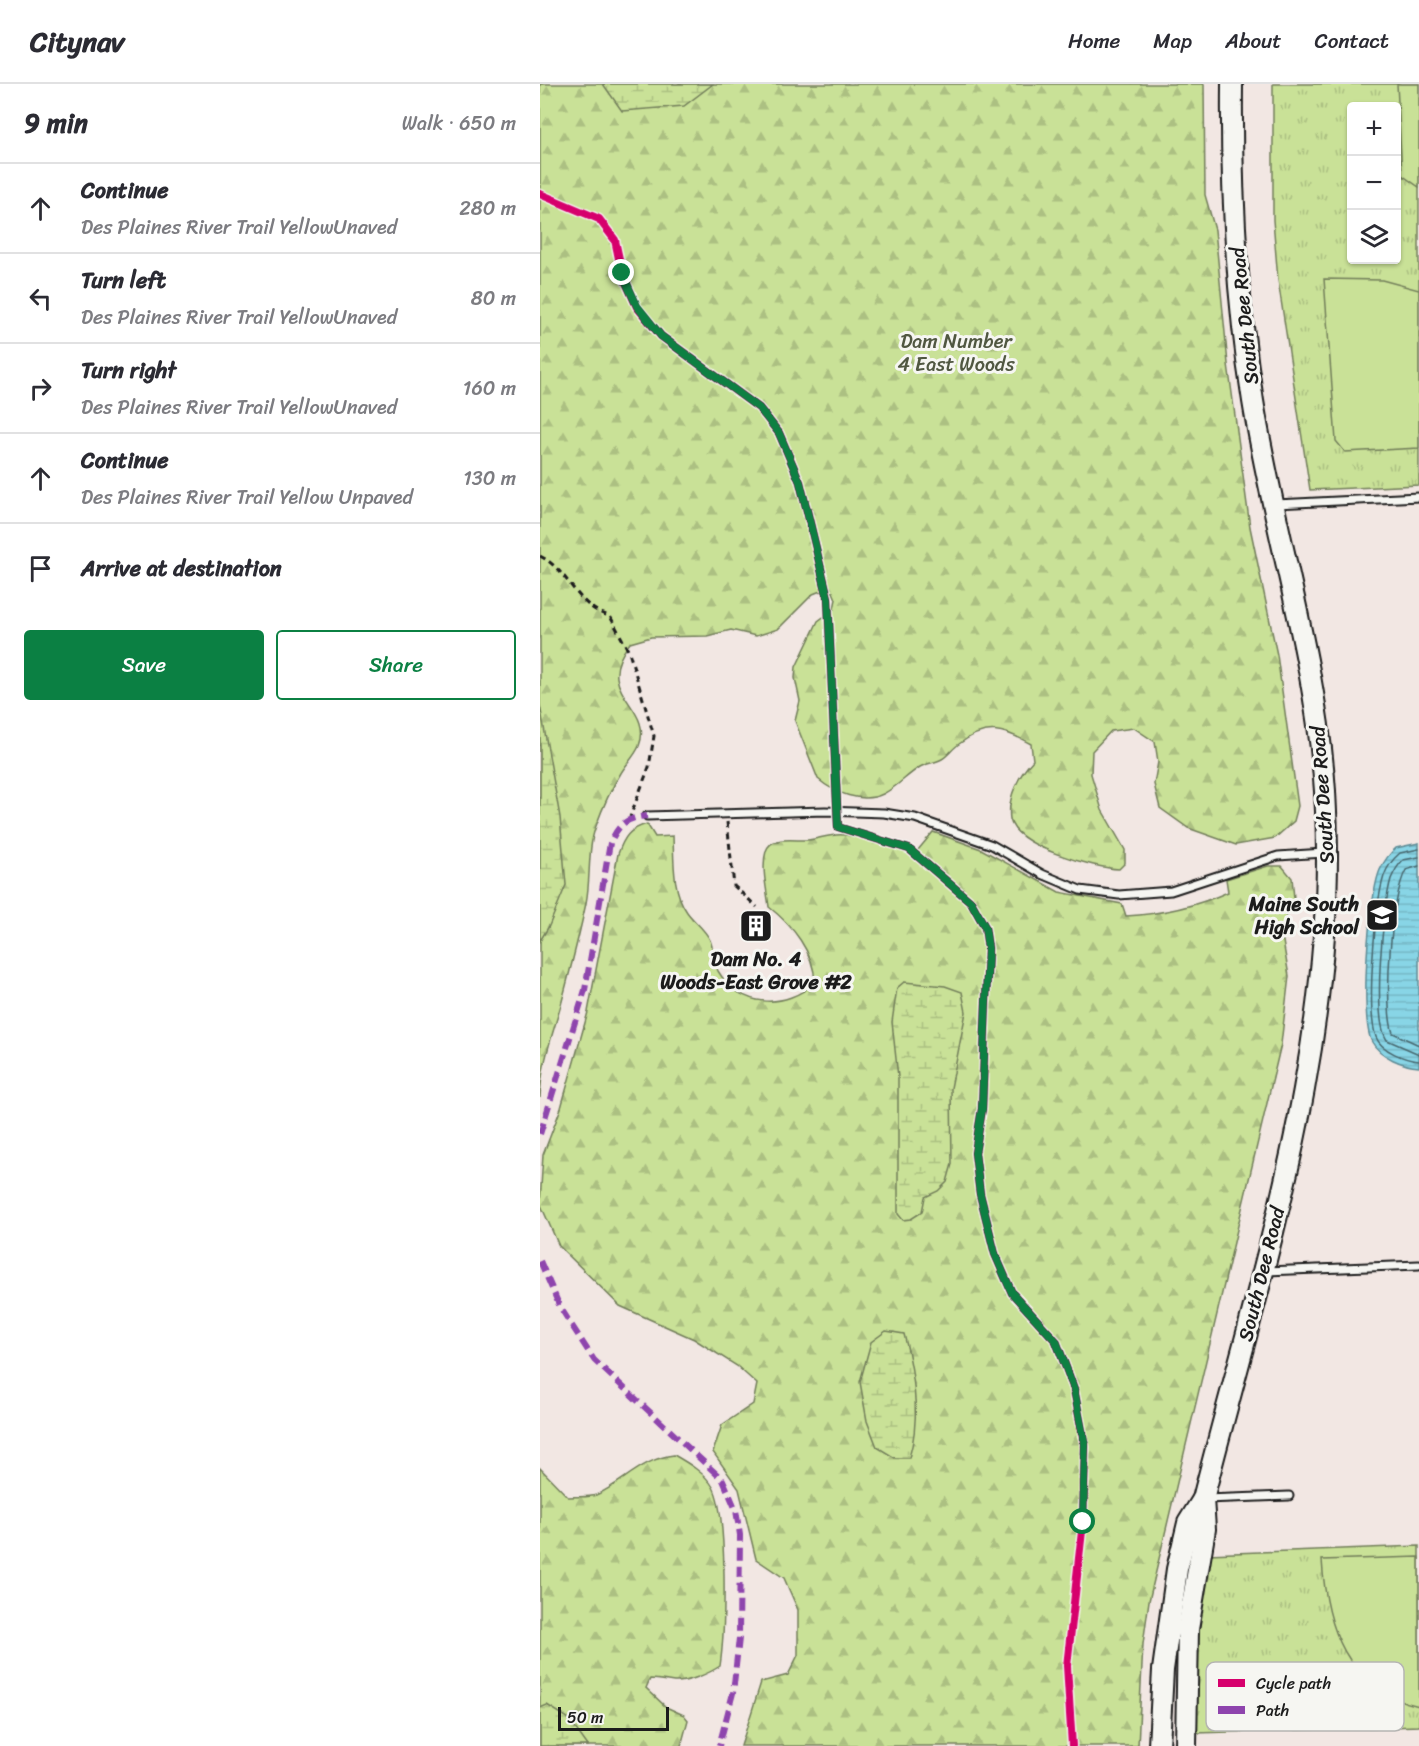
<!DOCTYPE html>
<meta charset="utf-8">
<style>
:root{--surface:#fff;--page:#f2f2f3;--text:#2b2b33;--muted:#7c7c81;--line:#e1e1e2;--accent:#0b8043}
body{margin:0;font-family:Sriracha,sans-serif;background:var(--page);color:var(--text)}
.controls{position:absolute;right:18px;top:18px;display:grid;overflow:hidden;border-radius:6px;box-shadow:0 2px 4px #0004}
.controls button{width:54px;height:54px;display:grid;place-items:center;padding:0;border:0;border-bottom:2px solid var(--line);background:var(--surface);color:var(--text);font:30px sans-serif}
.scale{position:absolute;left:18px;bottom:15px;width:111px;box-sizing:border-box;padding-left:6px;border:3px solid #1c1c1c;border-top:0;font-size:16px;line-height:21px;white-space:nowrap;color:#1c1c1c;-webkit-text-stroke:4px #f6f6f2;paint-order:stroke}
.stop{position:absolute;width:18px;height:18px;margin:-14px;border:4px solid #0b8043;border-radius:50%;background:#fff}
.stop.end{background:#0b8043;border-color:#fff;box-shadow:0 2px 6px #0008}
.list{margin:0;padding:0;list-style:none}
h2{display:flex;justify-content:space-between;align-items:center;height:78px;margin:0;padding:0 24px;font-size:26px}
h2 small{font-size:20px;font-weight:400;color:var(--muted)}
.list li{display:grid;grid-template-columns:39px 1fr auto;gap:18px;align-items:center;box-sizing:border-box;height:90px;padding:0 24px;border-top:2px solid var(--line)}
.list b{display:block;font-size:22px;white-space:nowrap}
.list p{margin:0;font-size:20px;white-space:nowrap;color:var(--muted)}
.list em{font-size:20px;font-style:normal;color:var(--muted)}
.actions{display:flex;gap:12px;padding:18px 24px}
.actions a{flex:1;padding:14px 0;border:2px solid var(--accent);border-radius:6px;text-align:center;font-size:21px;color:var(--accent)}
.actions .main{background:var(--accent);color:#fff}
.icon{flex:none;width:33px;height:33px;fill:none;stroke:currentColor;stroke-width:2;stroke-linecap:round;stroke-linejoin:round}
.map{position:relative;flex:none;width:879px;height:1662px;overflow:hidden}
header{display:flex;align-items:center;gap:36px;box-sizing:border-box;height:84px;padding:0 30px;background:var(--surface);border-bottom:2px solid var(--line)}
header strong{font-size:28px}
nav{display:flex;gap:33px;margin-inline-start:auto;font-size:21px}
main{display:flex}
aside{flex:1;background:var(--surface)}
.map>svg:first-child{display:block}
</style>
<header>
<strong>Citynav</strong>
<nav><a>Home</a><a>Map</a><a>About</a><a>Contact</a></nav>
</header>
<main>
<aside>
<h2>9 min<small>Walk · 650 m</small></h2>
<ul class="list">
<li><svg class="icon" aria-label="ahead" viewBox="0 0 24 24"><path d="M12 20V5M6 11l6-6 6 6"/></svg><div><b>Continue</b><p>Des Plaines River Trail YellowUnaved</p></div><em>280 m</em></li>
<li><svg class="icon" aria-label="left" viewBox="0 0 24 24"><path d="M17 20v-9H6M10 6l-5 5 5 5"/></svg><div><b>Turn left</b><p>Des Plaines River Trail YellowUnaved</p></div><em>80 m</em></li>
<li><svg class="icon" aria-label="right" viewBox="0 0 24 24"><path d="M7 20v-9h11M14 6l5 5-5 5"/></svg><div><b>Turn right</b><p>Des Plaines River Trail YellowUnaved</p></div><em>160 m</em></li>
<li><svg class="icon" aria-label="ahead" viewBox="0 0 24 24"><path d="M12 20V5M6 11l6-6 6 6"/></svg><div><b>Continue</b><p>Des Plaines River Trail Yellow Unpaved</p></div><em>130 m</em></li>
<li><svg class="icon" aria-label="arrive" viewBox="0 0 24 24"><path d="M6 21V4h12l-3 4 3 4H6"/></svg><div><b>Arrive at destination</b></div></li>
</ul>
<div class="actions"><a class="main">Save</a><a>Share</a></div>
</aside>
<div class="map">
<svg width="879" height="1662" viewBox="0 0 879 1662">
<defs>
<pattern id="grass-tufts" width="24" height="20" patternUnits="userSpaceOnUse" patternTransform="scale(1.5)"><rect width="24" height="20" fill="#c9e197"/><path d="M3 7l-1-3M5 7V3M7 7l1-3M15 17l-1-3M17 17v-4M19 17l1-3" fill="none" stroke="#acc082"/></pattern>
<pattern id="forest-firs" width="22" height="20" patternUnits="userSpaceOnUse" patternTransform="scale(1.5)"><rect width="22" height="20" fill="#c9e197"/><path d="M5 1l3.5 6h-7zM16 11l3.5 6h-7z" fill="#acc082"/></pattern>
<pattern id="wetland-marsh" width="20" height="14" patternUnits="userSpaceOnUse" patternTransform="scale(1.5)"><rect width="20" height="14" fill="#c9e197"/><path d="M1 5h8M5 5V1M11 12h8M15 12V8" fill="none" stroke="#acc082"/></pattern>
<pattern id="water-rules" width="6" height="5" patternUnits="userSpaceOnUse" patternTransform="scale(1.5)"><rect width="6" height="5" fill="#88d5e6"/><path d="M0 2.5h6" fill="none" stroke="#75b6c5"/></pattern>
</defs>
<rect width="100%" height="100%" fill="#f2e7e3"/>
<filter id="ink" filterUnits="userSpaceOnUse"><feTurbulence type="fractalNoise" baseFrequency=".0167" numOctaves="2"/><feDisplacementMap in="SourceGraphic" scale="12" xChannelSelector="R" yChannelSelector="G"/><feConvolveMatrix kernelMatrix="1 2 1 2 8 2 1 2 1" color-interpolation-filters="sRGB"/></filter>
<g filter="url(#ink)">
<g fill="url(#grass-tufts)" stroke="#727e5a" stroke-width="1.5" fill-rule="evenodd">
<path d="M733,0H879V401L770,406L738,196L733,136ZM812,22H856V176H812Z"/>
<polygon points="879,1462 879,1642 656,1649 655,1580 668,1470"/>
</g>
<g fill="url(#forest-firs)" stroke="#727e5a" stroke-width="1.5">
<path d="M0,0H664L665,111L675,146L688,280L710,443L737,571L758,722L754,737L735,754L696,761L648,744L620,724L614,700L618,678L615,658L594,644L571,647L552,667L551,690L562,726L585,766V779L579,785C555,784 475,763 470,735C467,713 479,691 493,676L491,660C464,645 446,639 419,660C413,664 408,672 402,675C395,679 387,679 380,683C367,691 356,704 343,710C322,720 294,709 278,695L255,637L260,617L255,594L256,583L278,537L294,525L296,515L293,508L283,506L273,510L238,545L216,552L191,546L167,552L111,553L90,559C50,609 115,621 99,662C95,672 86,680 81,689C71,705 62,725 56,742C47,765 51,795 46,819C39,853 30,887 21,921C12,952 1,982 0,1014Z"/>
<path d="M107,740L115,753L133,752C134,776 132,807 147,828C154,838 164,844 170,856C174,865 173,877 178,887C200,924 246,926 275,898C274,868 252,841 229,823C227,806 221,784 226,767C231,751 255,757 268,756C281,755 291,749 305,751C330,754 352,765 378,766L393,748L441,765L519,808L582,820L586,832C623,830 654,823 688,808L686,795L728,782H742L752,794L754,814L741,846L749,892L741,960L609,1517L603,1560L598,1662H201L221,1598L248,1591L258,1571V1526L244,1494L216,1475L199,1405L173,1368L182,1341L213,1320L217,1300L197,1282L154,1255L80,1222L19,1162L0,1119L3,1071L21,1024L48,928L78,770C84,753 89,745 107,740Z"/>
<path d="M134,1371C148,1379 165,1389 173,1403C188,1431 185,1548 180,1582C170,1589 147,1599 134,1598C126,1597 119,1595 110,1595L106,1604L126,1623L144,1631L148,1636L141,1662H0V1384L28,1413C36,1412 48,1414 56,1411C83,1399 103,1374 134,1371Z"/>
</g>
<g fill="url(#wetland-marsh)" stroke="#727e5a" stroke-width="1.5">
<polygon points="63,0 173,0 144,22 82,27"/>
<polygon points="0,621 20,733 26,801 9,842 0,857"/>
<polygon points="364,898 405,902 422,908 426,928 411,1004 412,1080 407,1098 398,1107 385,1113 382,1128 371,1135 363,1136 358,1130 358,993 352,938 357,904"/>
<path d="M346,1247L364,1250C375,1291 381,1334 369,1374H355L337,1363L327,1337L320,1298L331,1258Z"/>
<polygon points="7,1621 28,1634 48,1662 0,1662 0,1624"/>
</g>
<g fill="#c9e197" stroke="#727e5a" stroke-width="1.5">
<polygon points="857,0 879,0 879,103 862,91"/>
<polygon points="784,195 842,196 879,206 879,364 805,368 796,357"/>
<path d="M879,1473V1622C806,1606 786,1541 782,1476Z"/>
</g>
<path fill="url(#water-rules)" stroke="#5d8b95" stroke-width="1.5" d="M879,759V983C864,982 840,973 832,958C819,935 829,811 840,786C844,777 849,770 856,764Z"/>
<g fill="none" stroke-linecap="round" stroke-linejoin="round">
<g stroke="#47666d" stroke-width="1.5">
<path d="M879,765L860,769C853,775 847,783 844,792C835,821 826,925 836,953C841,967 866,976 879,977"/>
<path d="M879,773L863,776C858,781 854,788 851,795C843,822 832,934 847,956L879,970"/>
<path d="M879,782L866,786C851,812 843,921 853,949L879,961"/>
</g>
<defs>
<g id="service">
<polyline points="736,420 879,413"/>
<polyline points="107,732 285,727 344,729 375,734 452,761 502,790 540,806 579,811 631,807 738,772 784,769"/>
<polyline points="726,1187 879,1181"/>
<polyline points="665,1415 749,1412"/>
</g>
<g id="secondary">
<path d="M619,1662L623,1586L637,1485L648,1439L663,1415C722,1183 801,950 785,707C776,575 734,447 713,317C696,212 691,106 692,0"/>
<polyline points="646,1662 648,1545 665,1445 663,1415"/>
</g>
</defs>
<use href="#service" stroke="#1c1c1c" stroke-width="11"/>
<use href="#secondary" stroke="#1c1c1c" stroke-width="24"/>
<g stroke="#1c1c1c" stroke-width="3" stroke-dasharray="6 4.5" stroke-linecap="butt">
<path d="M0,472C30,487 36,524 70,532L89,568L114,652L109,683L90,733"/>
<polyline points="187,738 194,802 217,823"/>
</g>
<use href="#service" stroke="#f6f6f2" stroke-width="7"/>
<use href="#secondary" stroke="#f6f6f2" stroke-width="20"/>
<g stroke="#8e44ad" stroke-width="6" stroke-dasharray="12 6" stroke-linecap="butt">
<path d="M0,1050L45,906L70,759C79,740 86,734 107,732"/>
<polyline points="0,1177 20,1223 54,1276 183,1396 196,1426 200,1451 199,1554 193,1609 179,1662"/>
</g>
<defs>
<polyline id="cycleway" points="0,110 59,135 75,156 82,189 97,223 121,252 219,324 239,349 260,398 288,514 298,743 369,765 431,818 445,843 448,864 442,1025 435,1069 440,1110 455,1170 472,1209 516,1257 534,1305 545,1363 543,1438 527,1582 532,1662"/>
</defs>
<use href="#cycleway" stroke="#f6f6f2" stroke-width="11"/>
<use href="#cycleway" stroke="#d6006c" stroke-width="8"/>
</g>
</g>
<g fill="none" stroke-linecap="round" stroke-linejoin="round" filter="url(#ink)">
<polyline stroke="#0b8043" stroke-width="8" points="82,189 97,222 121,252 219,324 239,349 260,398 288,514 298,743 369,765 431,818 445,843 448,864 442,1025 435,1069 440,1110 455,1170 472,1209 516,1257 534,1305 545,1362 543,1438"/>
</g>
<defs>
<symbol id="school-square" viewBox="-11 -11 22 22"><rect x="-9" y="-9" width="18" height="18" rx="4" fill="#1c1c1c" stroke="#f6f6f2"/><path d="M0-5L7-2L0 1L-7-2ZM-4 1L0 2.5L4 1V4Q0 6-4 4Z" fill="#fff"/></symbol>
<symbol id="building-square" viewBox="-11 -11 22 22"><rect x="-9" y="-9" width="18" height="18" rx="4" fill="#1c1c1c" stroke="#f6f6f2"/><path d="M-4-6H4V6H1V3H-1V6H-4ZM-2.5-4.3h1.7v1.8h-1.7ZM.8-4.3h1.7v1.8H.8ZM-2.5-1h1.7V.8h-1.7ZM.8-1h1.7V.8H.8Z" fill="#fff"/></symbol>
</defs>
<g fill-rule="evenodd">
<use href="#school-square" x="823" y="812" width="38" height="38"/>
<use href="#building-square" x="197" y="823" width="38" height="38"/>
</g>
<g text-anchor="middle" stroke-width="6" stroke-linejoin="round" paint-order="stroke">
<g font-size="20" fill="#1c1c1c" stroke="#f6f6f2">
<text transform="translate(704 232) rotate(-96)" y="7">South Dee Road</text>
<text transform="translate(782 711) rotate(-94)" y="7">South Dee Road</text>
<text transform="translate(721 1190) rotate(-76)" y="7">South Dee Road</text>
</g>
<g font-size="20" fill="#505741" stroke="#f6f6f2">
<text x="416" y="264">Dam Number<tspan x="416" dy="23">4 East Woods</tspan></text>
</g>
<g font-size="20" font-weight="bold" fill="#1c1c1c" stroke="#f6f6f2" text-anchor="end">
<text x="819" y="827">Maine South<tspan x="819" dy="23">High School</tspan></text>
<text x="216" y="882" text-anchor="middle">Dam No. 4<tspan x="216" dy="23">Woods-East Grove #2</tspan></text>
</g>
</g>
<rect x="666" y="1578" width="198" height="69" rx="9" fill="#f6f6f2" stroke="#b5b5b2" stroke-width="1.5"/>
<rect x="678" y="1595" width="27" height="8" fill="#d6006c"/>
<rect x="678" y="1622" width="27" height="8" fill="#8e44ad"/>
<g font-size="16" fill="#1c1c1c">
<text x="716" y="1605">Cycle path</text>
<text x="716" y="1632">Path</text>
</g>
</svg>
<div class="controls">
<button>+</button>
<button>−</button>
<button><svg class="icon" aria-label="layers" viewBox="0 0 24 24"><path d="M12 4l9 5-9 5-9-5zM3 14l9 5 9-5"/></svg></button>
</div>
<div class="scale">50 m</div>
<div class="stop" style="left:543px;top:1438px"></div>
<div class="stop end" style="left:82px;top:189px"></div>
</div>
</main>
